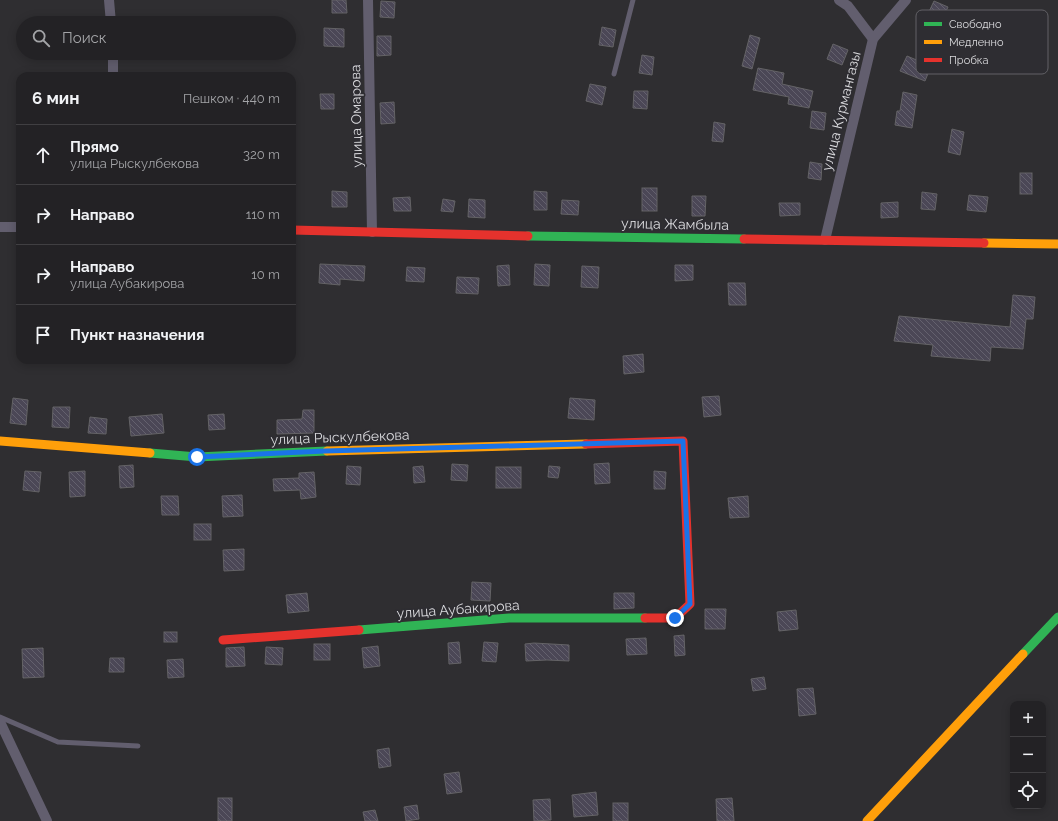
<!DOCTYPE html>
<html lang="ru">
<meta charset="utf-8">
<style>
:root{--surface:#232225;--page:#2f2f32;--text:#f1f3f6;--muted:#a3a4a7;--line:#403f42}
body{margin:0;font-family:Raleway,sans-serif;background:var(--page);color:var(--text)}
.controls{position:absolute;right:12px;bottom:12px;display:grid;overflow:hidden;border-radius:8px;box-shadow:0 2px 10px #0003}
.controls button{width:36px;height:36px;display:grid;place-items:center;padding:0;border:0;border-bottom:1px solid var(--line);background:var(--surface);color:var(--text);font:20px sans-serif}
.stop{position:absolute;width:12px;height:12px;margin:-9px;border:3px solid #1a73e8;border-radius:50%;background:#fff}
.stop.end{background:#1a73e8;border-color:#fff;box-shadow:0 1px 4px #0008}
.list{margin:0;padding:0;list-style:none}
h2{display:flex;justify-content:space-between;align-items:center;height:52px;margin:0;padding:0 16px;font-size:17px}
h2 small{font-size:13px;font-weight:400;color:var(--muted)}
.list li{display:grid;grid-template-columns:26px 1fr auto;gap:12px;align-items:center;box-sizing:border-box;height:60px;padding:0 16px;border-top:1px solid var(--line)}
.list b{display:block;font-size:15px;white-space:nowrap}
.list p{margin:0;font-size:13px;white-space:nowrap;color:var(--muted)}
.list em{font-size:13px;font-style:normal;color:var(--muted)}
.icon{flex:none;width:22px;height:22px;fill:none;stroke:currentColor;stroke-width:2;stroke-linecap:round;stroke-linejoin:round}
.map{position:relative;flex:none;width:1058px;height:821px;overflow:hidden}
.search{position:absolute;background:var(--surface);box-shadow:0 2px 10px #0003;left:16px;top:16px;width:280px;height:44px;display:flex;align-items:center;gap:10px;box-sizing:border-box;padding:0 14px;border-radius:22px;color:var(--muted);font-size:15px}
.panel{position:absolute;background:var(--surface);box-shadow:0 2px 10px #0003;left:16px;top:72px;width:280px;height:292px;border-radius:12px}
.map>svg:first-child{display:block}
</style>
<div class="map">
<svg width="1058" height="821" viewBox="0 0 1058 821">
<defs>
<pattern id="building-back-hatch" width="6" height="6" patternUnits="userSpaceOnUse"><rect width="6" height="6" fill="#4b4756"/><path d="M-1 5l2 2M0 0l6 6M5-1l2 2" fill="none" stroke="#64616e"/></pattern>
</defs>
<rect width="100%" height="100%" fill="#2f2e31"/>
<g fill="url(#building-back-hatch)" stroke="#646366">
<polygon points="332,0 346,0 347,13 332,13"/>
<polygon points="381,1 395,2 394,18 380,17"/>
<polygon points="934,1 948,7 941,22 927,16"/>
<polygon points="602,27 616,30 613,47 599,45"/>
<polygon points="324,28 344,29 344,47 324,46"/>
<polygon points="750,35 760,38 752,69 742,66"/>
<polygon points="377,36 391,36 391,55 377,56"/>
<polygon points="833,44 848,50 842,65 827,59"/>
<polygon points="642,55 654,57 652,75 639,73"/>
<polygon points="907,56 931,66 925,81 900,71"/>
<polygon points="758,68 784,73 782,84 813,91 809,108 788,104 789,97 753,90"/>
<polygon points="590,84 606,87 602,105 586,101"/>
<polygon points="634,91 648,91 647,109 633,108"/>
<polygon points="903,92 917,95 912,128 895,125 897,111 900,111"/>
<polygon points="320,94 334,94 334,109 321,109"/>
<polygon points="394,102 395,123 381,124 380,103"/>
<polygon points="812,111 826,113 824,130 810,128"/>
<polygon points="714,122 725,124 723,142 712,141"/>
<polygon points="952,129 964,132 960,155 948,152"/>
<polygon points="810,162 822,164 821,180 808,178"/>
<rect x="1020" y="173" width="12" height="21"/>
<rect x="642" y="188" width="15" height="23"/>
<polygon points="332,191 347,192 347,207 332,207"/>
<polygon points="534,191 547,192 547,210 534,210"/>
<polygon points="922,192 937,194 935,210 921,209"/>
<polygon points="969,195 988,197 986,212 967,210"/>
<polygon points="692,196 706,196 705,216 692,216"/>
<polygon points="410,197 411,211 394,211 393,198"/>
<polygon points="443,199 455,201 453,212 441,211"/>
<polygon points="469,199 485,200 485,218 468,217"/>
<polygon points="562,200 579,201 578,215 561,214"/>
<polygon points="898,202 898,217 881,218 881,203"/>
<polygon points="779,203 800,203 800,215 780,216"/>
<polygon points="320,264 365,266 364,281 340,279 340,285 319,283"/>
<polygon points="535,264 550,265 549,286 534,285"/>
<polygon points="509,265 510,285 498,286 497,266"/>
<polygon points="675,265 693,265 693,280 675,281"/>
<polygon points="582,266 599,267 598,288 581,287"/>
<polygon points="407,267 425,268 424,282 406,281"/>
<polygon points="457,277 479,278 478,294 456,293"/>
<polygon points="728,283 745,283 746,305 729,305"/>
<polygon points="1013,295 1035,297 1033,319 1026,319 1023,349 991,347 990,361 931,356 933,345 894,341 899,316 1010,327"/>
<polygon points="643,354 644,372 624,374 623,356"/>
<polygon points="719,396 721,415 704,417 702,397"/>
<polygon points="13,398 28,400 26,425 10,423"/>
<polygon points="570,398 595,400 594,420 568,418"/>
<polygon points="53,407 70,407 69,428 52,427"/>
<polygon points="303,410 314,410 314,433 277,434 277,420 302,419"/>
<polygon points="162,414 164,433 131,436 129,417"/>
<polygon points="224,414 225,429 209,430 208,415"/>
<polygon points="90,417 107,419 106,434 88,433"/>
<polygon points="609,463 610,483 595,484 594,464"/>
<polygon points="452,464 468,465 467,481 451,480"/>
<polygon points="133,465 134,487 120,488 119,466"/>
<polygon points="347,466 361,467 360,485 346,484"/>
<polygon points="423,466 425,482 414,483 413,467"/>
<polygon points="549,466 560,467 558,478 548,477"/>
<rect x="496" y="467" width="25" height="21"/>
<polygon points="25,471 41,472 39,492 23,490"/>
<polygon points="85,471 85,496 70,497 69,472"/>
<polygon points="654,471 666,472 665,489 654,489"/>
<polygon points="314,472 316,497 301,499 300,490 274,491 273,479 299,478 299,473"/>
<polygon points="242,495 243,516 223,517 222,496"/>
<polygon points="161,496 178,496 179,515 162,515"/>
<polygon points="748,496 749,517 730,518 728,498"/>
<rect x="194" y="524" width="17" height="16"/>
<polygon points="244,549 244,570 224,571 223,550"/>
<polygon points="472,582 491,583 490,601 471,600"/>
<polygon points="307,593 309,611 288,613 286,595"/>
<polygon points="614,593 634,593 634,608 614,609"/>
<polygon points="705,609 726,609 725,629 705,629"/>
<polygon points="796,610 798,629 779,631 777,612"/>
<rect x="164" y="632" width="13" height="10"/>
<polygon points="684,635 685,655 675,656 674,636"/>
<polygon points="646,638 647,654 627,655 626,639"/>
<polygon points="459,642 461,663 449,664 448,643"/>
<polygon points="484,642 498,643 496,662 482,661"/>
<polygon points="534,643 569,645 569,661 547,660 526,661 525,644"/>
<rect x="314" y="644" width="16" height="16"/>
<polygon points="378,646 380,666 364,668 362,648"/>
<polygon points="244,647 245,666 226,667 226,648"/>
<polygon points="266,647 283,648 282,665 265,664"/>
<polygon points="43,648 44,677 23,678 22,649"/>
<polygon points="110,658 124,658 124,672 109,672"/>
<polygon points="183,659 184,677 168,678 167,660"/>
<polygon points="764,677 766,689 753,691 751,679"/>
<polygon points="813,688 816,714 799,716 797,689"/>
<polygon points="389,748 391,766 379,768 377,750"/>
<polygon points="459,772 462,792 447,794 444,774"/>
<polygon points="596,792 598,815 574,817 572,795"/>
<rect x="218" y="798" width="14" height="23"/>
<polygon points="732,798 734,821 717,821 716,799"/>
<polygon points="550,799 551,820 534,821 533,800"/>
<rect x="613" y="803" width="15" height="18"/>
<polygon points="417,805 419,819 406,821 404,807"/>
<polygon points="375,810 378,821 365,821 363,812"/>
</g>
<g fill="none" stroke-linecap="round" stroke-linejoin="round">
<g stroke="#625e6e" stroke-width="5">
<polyline points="614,74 633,0"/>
<polyline points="0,717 58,742 138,746"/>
</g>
<g stroke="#625e6e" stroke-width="10">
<polyline points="109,0 111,23"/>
<polyline points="368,0 372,232"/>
<polyline points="839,0 848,6 873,39"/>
<polyline points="113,53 113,76"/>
<polyline points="0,227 20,227"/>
<polyline points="825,240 873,39 906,0"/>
<polyline points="0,722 47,821"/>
</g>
<g stroke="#30b455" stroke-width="9">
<polyline points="528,236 744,239"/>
<polyline points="150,453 197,457 327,451"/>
<polyline points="359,630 509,618 645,618"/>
<polyline points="1023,654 1058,617"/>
</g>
<g stroke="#ff9f0a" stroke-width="9">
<polyline points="984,243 1058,244"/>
<polyline points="0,441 150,453"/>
<polyline points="327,451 586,444"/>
<polyline points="867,821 1023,654"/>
</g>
<g stroke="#e5322d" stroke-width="9">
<polyline points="292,230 528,236"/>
<polyline points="744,239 984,243"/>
<polyline points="586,444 683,441 690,604 675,618 645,618"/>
<polyline points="223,640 359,630"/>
</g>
</g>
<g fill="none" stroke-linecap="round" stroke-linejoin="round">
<polyline stroke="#1a73e8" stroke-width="5" points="197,457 325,451 683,441 690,604 675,618"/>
</g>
<g text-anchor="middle" stroke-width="3.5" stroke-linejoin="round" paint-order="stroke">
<g font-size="14" fill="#dbdbde" stroke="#2e2d32">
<text transform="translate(841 111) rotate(-76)" y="5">улица Курмангазы</text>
<text transform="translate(356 116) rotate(-91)" y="5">улица Омарова</text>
<text transform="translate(675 224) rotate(1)" y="5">улица Жамбыла</text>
<text transform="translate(340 437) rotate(-2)" y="5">улица Рыскулбекова</text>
<text transform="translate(458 609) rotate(-4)" y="5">улица Аубакирова</text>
</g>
</g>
<rect x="916" y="10" width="132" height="64" rx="6" fill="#2e2d32" stroke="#626166" stroke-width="1"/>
<rect x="924" y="22" width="18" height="4" fill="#30b455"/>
<rect x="924" y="40" width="18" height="4" fill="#ff9f0a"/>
<rect x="924" y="58" width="18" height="4" fill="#e5322d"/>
<g font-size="11" fill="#dbdbde">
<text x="949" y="28">Свободно</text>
<text x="949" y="46">Медленно</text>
<text x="949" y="64">Пробка</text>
</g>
</svg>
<div class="controls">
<button>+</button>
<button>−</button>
<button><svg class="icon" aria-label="locate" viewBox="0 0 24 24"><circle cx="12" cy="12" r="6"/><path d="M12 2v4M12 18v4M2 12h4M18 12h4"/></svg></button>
</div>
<div class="stop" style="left:197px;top:457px"></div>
<div class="stop end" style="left:675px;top:618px"></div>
<div class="search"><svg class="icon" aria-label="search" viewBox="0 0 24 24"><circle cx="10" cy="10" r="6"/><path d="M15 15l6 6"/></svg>Поиск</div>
<section class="panel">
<h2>6 мин<small>Пешком · 440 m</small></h2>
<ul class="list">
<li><svg class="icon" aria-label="ahead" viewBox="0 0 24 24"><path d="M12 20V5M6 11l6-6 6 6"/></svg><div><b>Прямо</b><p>улица Рыскулбекова</p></div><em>320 m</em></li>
<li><svg class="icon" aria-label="right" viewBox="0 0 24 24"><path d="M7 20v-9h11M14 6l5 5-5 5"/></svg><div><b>Направо</b></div><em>110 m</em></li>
<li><svg class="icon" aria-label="right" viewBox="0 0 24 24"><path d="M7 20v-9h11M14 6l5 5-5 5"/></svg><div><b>Направо</b><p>улица Аубакирова</p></div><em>10 m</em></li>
<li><svg class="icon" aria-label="arrive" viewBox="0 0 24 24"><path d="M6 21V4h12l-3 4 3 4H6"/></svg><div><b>Пункт назначения</b></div></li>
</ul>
</section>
</div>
